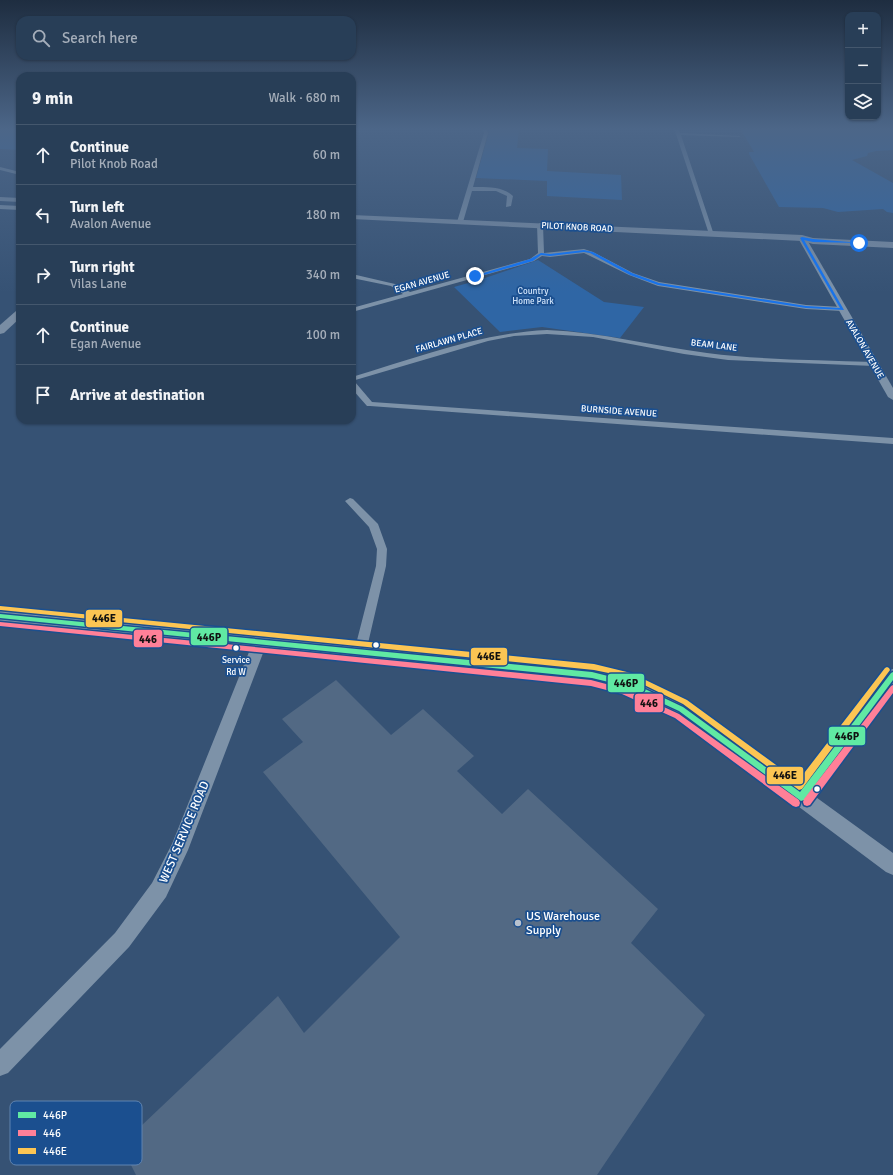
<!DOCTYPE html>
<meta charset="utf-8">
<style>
:root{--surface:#283e57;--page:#30455d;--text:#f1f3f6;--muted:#a5aeba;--line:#44576d}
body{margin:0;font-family:Signika,sans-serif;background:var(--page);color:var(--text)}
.controls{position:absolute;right:12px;top:12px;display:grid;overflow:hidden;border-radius:8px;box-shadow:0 1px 3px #0004}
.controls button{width:36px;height:36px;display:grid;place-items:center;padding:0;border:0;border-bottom:1px solid var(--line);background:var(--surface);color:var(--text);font:20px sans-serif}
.stop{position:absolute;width:12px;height:12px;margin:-9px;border:3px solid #1a73e8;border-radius:50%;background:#fff}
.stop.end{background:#1a73e8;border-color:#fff;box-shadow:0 1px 4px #0008}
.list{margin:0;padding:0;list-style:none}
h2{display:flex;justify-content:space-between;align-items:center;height:52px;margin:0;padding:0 16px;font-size:17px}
h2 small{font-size:13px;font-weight:400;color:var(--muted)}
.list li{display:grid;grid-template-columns:26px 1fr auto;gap:12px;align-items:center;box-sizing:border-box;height:60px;padding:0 16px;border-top:1px solid var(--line)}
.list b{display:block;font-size:15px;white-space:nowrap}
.list p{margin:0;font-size:13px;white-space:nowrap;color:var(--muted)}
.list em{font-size:13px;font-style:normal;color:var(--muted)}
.icon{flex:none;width:22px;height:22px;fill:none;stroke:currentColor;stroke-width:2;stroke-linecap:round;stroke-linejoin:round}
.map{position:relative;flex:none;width:893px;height:1175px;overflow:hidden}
.search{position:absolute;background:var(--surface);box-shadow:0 1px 3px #0004;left:16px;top:16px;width:340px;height:44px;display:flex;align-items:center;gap:10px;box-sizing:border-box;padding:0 14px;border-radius:12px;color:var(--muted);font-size:15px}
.panel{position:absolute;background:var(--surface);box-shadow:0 1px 3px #0004;left:16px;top:72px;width:340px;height:352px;border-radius:12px}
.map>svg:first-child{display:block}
</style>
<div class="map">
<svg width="893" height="1175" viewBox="0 0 893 1175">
<rect width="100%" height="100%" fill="#365274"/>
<g fill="#2f66a5">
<polygon points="0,128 20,128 20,150 0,149"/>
<polygon points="488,128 519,129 517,148 548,149 547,171 621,175 622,200 547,196 547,181 476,178 489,132"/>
<polygon points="740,128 893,128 893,150 876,151 868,153 867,156 852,160 893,183 893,213 887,212 883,209 838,212 823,208 779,207 749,154 749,152 754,152"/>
<polygon points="538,260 604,302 644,307 620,338 542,327 500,332 454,287 479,280"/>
</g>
<polygon fill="#526984" points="336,680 391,735 423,709 474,756 457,771 502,814 528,789 658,909 631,943 705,1015 597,1175 136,1175 121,1145 278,996 304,1033 400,937 263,772 303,742 282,719"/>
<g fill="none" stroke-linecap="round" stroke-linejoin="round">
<g fill="#7d92a8" fill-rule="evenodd">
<path d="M482,128H486L488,133L473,187C486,187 502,186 513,196L511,206L506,207L507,196L496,191H472L463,222L460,224L457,222L484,133Z"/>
<polygon points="674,128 678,128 680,133 741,136 739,137 681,135 714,235 709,234"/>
<polygon points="0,167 20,172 20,175 0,170"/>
<polygon points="0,205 20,206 20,210 0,209"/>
<polygon points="540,223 543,225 544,253 584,249 593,252 633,273 659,282 806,305 842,307 845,309 842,311 806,309 658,286 629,275 584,253 550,257 542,256 534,261 521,265 352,312 352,308 403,294 391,286 352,278 352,274 395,284 410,292 530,259 538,253 537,225"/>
<path d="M547,330C601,332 653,346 707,353C762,360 818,360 874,362L878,364L874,366L728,360L684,354L593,337L547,334L514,336L488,341L352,381V377C416,358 480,333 547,330Z"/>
<polygon points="352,382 355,382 372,402 893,438 893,444 370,406 367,406 352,389"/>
<polygon points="350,498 353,499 378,524 387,549 386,566 366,652 364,655 360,657 356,655 354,652 376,566 377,549 369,527 345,501"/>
</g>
<g fill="#7d92a8" fill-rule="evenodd">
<polygon points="799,236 802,236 806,238 893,388 893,400 888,397 798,238"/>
<polygon points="0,610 592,669 632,678 687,704 799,785 887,670 893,669 893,687 813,795 893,853 893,875 886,872 675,714 623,689 592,681 265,648 188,850 166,897 129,947 8,1073 0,1076 0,1049 115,933 152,883 172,844 251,647 0,622"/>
</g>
<g fill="#798da4" fill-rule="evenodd">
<polygon points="0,197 20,198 20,202 0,201"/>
<polygon points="352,215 802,235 813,238 893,242 893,248 813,244 802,241 352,219"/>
<polygon points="20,310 20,318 4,333 0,334 0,325 16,311"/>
</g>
<defs>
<polygon id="bus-1" points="0,614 592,672 628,681 683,707 800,792 891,673 893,672 893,680 804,800 801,801 679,711 625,686 592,678 0,618"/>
<g id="bus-2">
<polygon points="0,622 591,680 625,689 679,714 799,800 800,803 799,806 796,807 793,806 675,718 622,694 591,686 0,626"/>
<polygon points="893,685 893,693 810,805 807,806 804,805 803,802 804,799 891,686"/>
</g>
<polygon id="bus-3" points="0,606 594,664 631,673 687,700 798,781 885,668 887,667 889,668 890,670 802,789 799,790 683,704 628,677 594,670 1,610 0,610"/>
</defs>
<use href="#bus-1" stroke="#1b4f8f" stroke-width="3"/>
<use href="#bus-2" stroke="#1b4f8f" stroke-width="3"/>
<use href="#bus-3" stroke="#1b4f8f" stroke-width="3"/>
<use href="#bus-1" fill="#60e9a3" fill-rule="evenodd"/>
<use href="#bus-2" fill="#ff8098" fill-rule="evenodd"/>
<use href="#bus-3" fill="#fcc553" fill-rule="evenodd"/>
</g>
<linearGradient id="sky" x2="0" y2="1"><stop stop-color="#1e2d40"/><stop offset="0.44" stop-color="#4c6688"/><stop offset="1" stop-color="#4c6688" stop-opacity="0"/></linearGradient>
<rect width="893" height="293" fill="url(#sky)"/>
<polygon fill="#1a73e8" points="802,237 813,239 861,243 813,242 804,240 844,310 806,308 658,285 630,275 590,253 584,252 550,256 541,255 533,261 477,277 474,276 530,259 541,253 550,254 584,250 593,252 632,273 659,283 806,306 840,308 800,238"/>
<g fill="#fff" stroke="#1b4f8f" stroke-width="1.5">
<circle cx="376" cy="645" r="3.5"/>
<circle cx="236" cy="648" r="3.5"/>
<circle cx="817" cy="789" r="3.5"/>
</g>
<circle fill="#b9c2ce" stroke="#1b4f8f" stroke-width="1.5" cx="518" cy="923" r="4"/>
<g text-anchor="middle" stroke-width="3.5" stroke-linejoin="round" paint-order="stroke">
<g font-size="9" fill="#fff" stroke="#1b4f8f">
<text transform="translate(577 227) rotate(3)" y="3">PILOT KNOB ROAD</text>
<text transform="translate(422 282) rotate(-16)" y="3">EGAN AVENUE</text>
<text transform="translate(449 340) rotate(-16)" y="3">FAIRLAWN PLACE</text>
<text transform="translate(714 345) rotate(7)" y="3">BEAM LANE</text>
<text transform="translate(865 349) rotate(60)" y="3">AVALON AVENUE</text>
<text transform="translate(619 411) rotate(4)" y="3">BURNSIDE AVENUE</text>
</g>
<g font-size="9" fill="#cfe3fa" stroke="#1b4f8f">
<text x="533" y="294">Country<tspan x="533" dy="10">Home Park</tspan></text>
</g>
<g font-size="9" fill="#fff" stroke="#1b4f8f">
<text x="236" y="663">Service<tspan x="236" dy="12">Rd W</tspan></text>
</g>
<g font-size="12" fill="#fff" stroke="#1b4f8f">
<text transform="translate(184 832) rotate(-67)" y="4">WEST SERVICE ROAD</text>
</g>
<g font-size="12" fill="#fff" stroke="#1b4f8f" text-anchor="start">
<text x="526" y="920">US Warehouse<tspan x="526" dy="14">Supply</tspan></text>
</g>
</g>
<rect x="10" y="1101" width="132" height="64" rx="6" fill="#1b4f8f" stroke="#5f84b1" stroke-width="1"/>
<rect x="18" y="1112" width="18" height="6" fill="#60e9a3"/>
<rect x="18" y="1130" width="18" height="6" fill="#ff8098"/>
<rect x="18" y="1148" width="18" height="6" fill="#fcc553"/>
<g font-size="11" fill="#fff">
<text x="43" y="1119">446P</text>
<text x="43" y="1137">446</text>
<text x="43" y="1155">446E</text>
</g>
<g stroke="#1b4f8f" stroke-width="1.5">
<rect x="85" y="609" width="38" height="19" rx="4" fill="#fcc553"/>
<rect x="190" y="627" width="38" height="19" rx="4" fill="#60e9a3"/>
<rect x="133" y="629" width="30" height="19" rx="4" fill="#ff8098"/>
<rect x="470" y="647" width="38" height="19" rx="4" fill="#fcc553"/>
<rect x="607" y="673" width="38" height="20" rx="4" fill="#60e9a3"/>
<rect x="634" y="693" width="30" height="20" rx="4" fill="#ff8098"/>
<rect x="828" y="726" width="38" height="20" rx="4" fill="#60e9a3"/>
<rect x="766" y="766" width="38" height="19" rx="4" fill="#fcc553"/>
</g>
<g font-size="11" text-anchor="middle" font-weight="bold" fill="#111">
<text x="104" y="622">446E</text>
<text x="209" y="641">446P</text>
<text x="148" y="643">446</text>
<text x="489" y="660">446E</text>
<text x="626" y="687">446P</text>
<text x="649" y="707">446</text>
<text x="847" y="740">446P</text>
<text x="785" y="779">446E</text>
</g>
</svg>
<div class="controls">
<button>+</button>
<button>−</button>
<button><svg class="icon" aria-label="layers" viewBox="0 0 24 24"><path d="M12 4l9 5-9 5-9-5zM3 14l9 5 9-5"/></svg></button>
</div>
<div class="stop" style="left:859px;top:243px"></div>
<div class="stop end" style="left:475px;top:276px"></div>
<div class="search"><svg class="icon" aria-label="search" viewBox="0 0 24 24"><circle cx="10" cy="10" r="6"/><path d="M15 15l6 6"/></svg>Search here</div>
<section class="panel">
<h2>9 min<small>Walk · 680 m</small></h2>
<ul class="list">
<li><svg class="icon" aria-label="ahead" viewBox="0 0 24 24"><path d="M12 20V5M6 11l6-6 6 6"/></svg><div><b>Continue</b><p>Pilot Knob Road</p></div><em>60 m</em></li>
<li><svg class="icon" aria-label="left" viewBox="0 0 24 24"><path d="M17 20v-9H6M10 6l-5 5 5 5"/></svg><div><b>Turn left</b><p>Avalon Avenue</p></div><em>180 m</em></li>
<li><svg class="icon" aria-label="right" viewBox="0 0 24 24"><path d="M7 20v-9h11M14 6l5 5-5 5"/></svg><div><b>Turn right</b><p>Vilas Lane</p></div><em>340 m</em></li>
<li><svg class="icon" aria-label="ahead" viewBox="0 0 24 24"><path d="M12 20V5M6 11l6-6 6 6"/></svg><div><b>Continue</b><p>Egan Avenue</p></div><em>100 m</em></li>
<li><svg class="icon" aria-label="arrive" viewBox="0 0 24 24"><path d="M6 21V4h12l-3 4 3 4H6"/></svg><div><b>Arrive at destination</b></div></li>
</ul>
</section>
</div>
